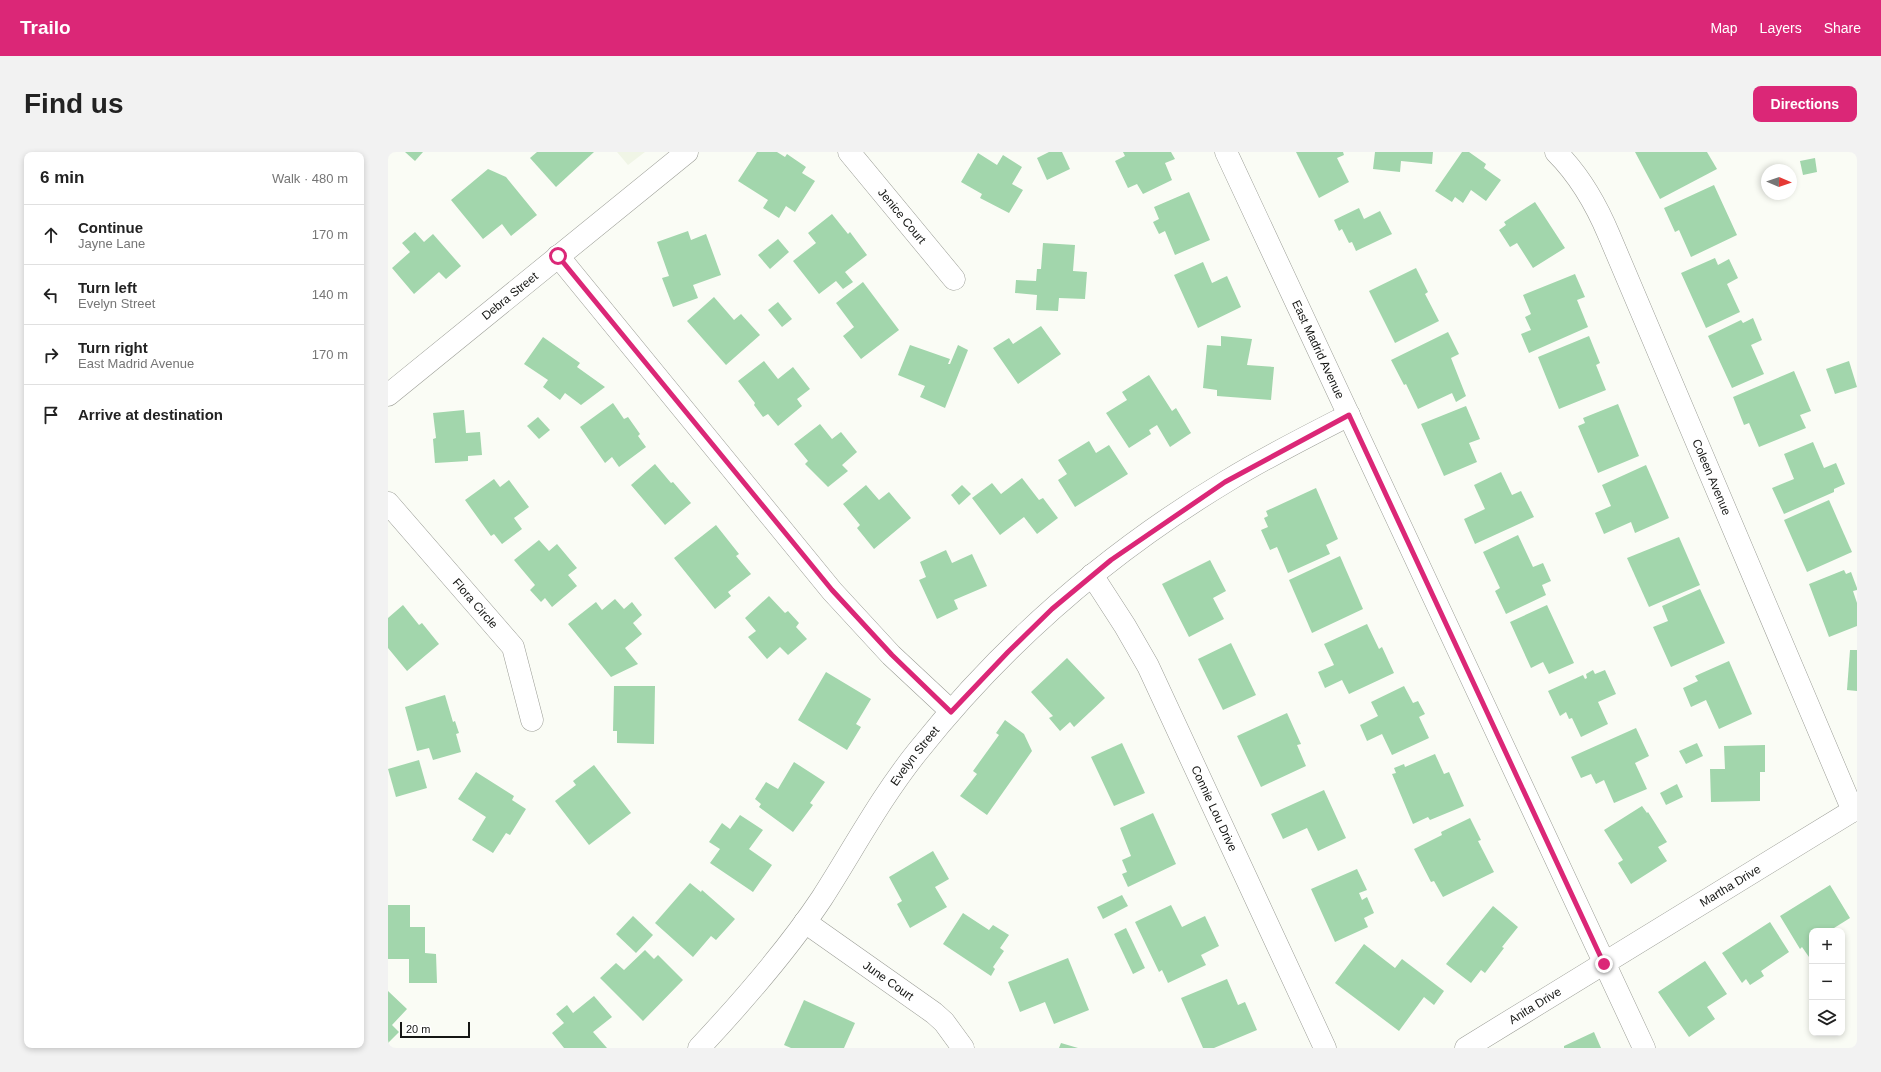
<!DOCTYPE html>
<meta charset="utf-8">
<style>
:root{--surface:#fff;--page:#f2f2f2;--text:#222;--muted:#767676;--line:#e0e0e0;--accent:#db2777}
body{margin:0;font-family:Helvetica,sans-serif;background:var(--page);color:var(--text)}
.controls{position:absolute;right:12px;bottom:12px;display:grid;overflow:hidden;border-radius:8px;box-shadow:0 2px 6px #0003}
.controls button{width:36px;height:36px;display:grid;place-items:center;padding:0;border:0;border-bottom:1px solid var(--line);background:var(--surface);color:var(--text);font:20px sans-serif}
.compass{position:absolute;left:1373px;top:12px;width:36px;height:36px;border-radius:50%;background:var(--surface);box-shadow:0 2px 6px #0003;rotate:92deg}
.scale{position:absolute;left:12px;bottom:10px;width:70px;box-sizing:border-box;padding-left:4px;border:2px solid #151614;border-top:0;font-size:11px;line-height:14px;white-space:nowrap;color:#151614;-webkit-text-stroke:3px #fff;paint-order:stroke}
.stop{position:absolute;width:12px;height:12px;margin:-9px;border:3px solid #db2777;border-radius:50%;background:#fff}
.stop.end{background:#db2777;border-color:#fff;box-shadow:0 1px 4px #0008}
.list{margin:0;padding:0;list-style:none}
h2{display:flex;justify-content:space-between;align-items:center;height:52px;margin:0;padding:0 16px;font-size:17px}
h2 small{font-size:13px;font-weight:400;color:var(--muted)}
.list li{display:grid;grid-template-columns:26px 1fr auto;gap:12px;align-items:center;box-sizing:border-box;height:60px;padding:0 16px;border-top:1px solid var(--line)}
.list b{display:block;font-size:15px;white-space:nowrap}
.list p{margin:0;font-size:13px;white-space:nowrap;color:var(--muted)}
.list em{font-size:13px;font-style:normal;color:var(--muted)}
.icon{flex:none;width:22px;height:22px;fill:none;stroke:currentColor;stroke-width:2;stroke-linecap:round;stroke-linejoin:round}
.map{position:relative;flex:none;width:1469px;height:896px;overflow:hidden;border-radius:8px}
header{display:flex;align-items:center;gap:24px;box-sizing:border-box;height:56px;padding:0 20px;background:var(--accent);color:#fff}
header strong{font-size:19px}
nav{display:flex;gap:22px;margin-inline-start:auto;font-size:14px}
.intro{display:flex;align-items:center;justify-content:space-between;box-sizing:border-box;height:96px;padding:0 24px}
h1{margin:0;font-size:28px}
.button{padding:10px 18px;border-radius:8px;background:var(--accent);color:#fff;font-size:14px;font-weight:700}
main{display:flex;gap:24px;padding:0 24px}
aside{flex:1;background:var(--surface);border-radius:8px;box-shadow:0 2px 6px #0003}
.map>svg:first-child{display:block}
</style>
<header>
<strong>Trailo</strong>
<nav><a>Map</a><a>Layers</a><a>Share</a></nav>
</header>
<div class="intro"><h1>Find us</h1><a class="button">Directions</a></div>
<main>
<aside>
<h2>6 min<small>Walk · 480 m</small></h2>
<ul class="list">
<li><svg class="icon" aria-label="ahead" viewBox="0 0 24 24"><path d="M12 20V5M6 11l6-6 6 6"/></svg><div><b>Continue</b><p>Jayne Lane</p></div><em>170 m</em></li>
<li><svg class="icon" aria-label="left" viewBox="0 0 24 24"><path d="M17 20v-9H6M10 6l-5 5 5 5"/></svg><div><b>Turn left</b><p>Evelyn Street</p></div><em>140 m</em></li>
<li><svg class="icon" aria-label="right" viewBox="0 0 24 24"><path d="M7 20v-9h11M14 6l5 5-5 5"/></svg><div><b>Turn right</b><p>East Madrid Avenue</p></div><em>170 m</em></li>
<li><svg class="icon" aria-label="arrive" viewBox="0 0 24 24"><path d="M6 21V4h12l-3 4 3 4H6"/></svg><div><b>Arrive at destination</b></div></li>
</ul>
</aside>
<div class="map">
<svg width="1469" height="896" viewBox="0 0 1469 896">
<rect width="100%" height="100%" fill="#fafcf5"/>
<polygon fill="#f0f5e6" points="229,0 257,0 240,13"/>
<g fill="#a2d6ac">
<polygon points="17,0 35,0 27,9"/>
<polygon points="149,0 206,0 168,35 142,6"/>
<polygon points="369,0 389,0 397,5 399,2 418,15 414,21 427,29 407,60 398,54 391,66 375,56 380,48 350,29"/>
<polygon points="661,0 674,0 682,17 659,28 649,6"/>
<polygon points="735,0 783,0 787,7 777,11 784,28 755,42 749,32 740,36 727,9 737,4"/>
<polygon points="908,0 955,0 956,3 949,6 961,30 931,46"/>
<polygon points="987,0 1045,0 1044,12 1013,9 1012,20 985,17"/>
<polygon points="1074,0 1081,0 1098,12 1096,16 1113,28 1098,49 1083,38 1075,51 1067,45 1064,50 1047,39"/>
<polygon points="1247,0 1319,0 1329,17 1272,47"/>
<polygon points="590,1 609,13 615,3 634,15 624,32 635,38 621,61 592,46 594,42 573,30"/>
<polygon points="1427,6 1429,20 1415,23 1412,9"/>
<polygon points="100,17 118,25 149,63 123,84 114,72 95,87 63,48"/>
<polygon points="1326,33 1349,83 1303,105 1291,78 1287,80 1276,56"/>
<polygon points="801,40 822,88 787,103 777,79 771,82 765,70 771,67 766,55"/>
<polygon points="1147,50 1177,96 1145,116 1129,91 1122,95 1111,78 1118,73 1116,70"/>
<polygon points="971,56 976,67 992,59 1004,82 968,99 964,90 961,91 954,77 951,79 946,68"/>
<polygon points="444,62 460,82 462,80 479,103 457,120 465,130 455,137 448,129 431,142 405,109 428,91 420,81"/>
<polygon points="300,79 303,88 318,82 333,123 305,133 310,146 285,155 274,126 281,124 269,90"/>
<polygon points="27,80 36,90 45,82 73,114 58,127 51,120 26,142 4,116 22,100 14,91"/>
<polygon points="390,87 401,100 382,117 370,103"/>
<polygon points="655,91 687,93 685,119 699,120 697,147 671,146 670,159 648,158 649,143 627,141 628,128 648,129 649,117 653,117"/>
<polygon points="1327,106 1330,113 1341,107 1350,126 1339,132 1352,160 1318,176 1293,121"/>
<polygon points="815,110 824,131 839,124 853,155 810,176 786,123"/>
<polygon points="1028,116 1040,140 1037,142 1051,169 1007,191 981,139"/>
<polygon points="1187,122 1197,145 1189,148 1200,175 1141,201 1133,182 1143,178 1137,165 1143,162 1135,143"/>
<polygon points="475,130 511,178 473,207 455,184 466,175 448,151"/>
<polygon points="326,145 346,168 353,162 372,183 338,213 299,169"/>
<polygon points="390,150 404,167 394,175 380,158"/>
<polygon points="1365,166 1374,188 1363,193 1376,222 1344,236 1320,184 1353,168 1355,171"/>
<polygon points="653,174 673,202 630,232 605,196 621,186 625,192"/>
<polygon points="1060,180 1071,202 1063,206 1078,244 1068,250 1064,241 1030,257 1018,232 1016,233 1003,208"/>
<polygon points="833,184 864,187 859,213 886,215 883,248 829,244 829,238 815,236 819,193 833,194"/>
<polygon points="1201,184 1212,211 1208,213 1218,238 1171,257 1150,205"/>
<polygon points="155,185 192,211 189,215 217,235 193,253 177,241 172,248 155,235 160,228 136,212"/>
<polygon points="522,193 562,207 560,212 562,212 570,193 580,198 557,256 532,245 537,234 510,223"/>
<polygon points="376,209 390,227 405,215 422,237 409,247 414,254 390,274 380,262 375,265 366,253 367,251 350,229"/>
<polygon points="1461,209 1469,235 1447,242 1438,217"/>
<polygon points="1406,219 1423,259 1412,263 1418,276 1371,295 1361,271 1356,273 1345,245"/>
<polygon points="761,223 784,259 788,256 803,281 782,295 769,273 761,278 763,282 741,296 718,261 739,248 734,240"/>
<polygon points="225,251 236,267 240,265 252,282 250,284 258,295 231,315 224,305 217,311 192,275"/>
<polygon points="1230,252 1251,304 1210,321 1190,274 1197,271 1195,266"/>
<polygon points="1078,254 1092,287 1081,291 1089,310 1056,324 1033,272"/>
<polygon points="76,258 78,281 92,280 94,303 80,304 80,309 47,311 45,287 48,286 45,261"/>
<polygon points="150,265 162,278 151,287 139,274"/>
<polygon points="432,272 444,287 453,280 469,300 454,313 460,319 440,335 417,312 420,309 406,292"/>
<polygon points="701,289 708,301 721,293 740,322 687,355 670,328 679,322 670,308"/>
<polygon points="1425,290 1436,316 1448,311 1457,332 1446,337 1446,340 1396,362 1384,336 1406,327 1396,302"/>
<polygon points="267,312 283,331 285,330 303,351 277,373 243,333"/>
<polygon points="1258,313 1281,366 1247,381 1243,370 1216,382 1207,361 1223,354 1214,333"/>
<polygon points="1113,320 1124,343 1133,339 1146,365 1087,392 1076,367 1097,357 1086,333"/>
<polygon points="634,326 651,348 655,346 670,366 649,382 636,365 612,383 584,346 604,331 613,342"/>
<polygon points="106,327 112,335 121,328 141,355 126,366 134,377 114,392 106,382 103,384 77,348"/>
<polygon points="478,333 491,348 501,340 523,366 486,397 469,376 472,373 455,352"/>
<polygon points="574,333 583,342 571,353 563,343"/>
<polygon points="928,336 950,387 938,393 942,402 900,421 889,395 882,398 873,378 880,375 876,366 880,364 878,359"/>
<polygon points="1441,348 1464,400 1419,420 1396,368"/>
<polygon points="328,373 351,402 348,404 363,422 340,440 343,444 327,457 286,406"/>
<polygon points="1130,383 1145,415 1155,411 1163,429 1154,433 1158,443 1118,462 1107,439 1112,436 1095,400"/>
<polygon points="1291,385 1312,433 1261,455 1239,406"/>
<polygon points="151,388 161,399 169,392 189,416 180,423 189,434 164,455 157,446 153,450 142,438 147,433 126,408"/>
<polygon points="558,398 564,411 584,402 599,434 566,448 570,457 549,467 531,428 538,425 532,410"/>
<polygon points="952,404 975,457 924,481 901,428"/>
<polygon points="822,408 838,439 825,446 836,467 801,485 774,432"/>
<polygon points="1456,418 1458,422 1463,420 1469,436 1469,438 1465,439 1469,451 1469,474 1441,485 1421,432"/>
<polygon points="1312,437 1337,491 1283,515 1265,475 1280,469 1274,454"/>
<polygon points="381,444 397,461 400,459 411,471 408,475 419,487 400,503 392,495 379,507 360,485 368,479 357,466"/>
<polygon points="227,447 236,457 244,450 254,463 245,471 254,482 237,496 250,512 223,525 180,472 208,450 214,458"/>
<polygon points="15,453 31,473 34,471 51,492 19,519 0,496 0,466"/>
<polygon points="1159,453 1186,511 1161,522 1155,510 1143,516 1122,470"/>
<polygon points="979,472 991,497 994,495 1006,521 961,542 954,528 937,536 930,520 946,513 936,492"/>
<polygon points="843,491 868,543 835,558 810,507"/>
<polygon points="1462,498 1469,498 1469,539 1459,538"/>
<polygon points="679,506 717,546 686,575 682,570 672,579 661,566 665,564 643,540"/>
<polygon points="1341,509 1364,562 1331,577 1318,548 1303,555 1295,536 1310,529 1307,524"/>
<polygon points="1205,518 1207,522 1217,518 1228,542 1210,550 1220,572 1193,585 1184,566 1181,567 1178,560 1172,564 1160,539 1195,523 1197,527 1199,526 1198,522"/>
<polygon points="438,520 483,547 468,572 473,575 459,598 410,568"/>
<polygon points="226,534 267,534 266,592 229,591 229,579 225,579"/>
<polygon points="1016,534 1025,551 1030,549 1037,562 1031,565 1041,586 1004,603 994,582 979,589 972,573 990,564 983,550"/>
<polygon points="57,543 65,570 67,569 71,581 68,582 73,600 45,608 41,596 29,599 17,555"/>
<polygon points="899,561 913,592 909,593 918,614 873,635 849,584"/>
<polygon points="617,568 636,582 644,599 599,663 572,644 589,622 585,619 611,583 608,581"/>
<polygon points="1248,576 1261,604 1247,611 1259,637 1226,651 1216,628 1208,632 1203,622 1193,626 1183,605"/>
<polygon points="734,591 757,641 726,654 703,605"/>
<polygon points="1309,591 1315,604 1298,612 1291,599"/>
<polygon points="1377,593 1377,620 1372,620 1372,649 1323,650 1322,617 1337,617 1336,594"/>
<polygon points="1047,602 1056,622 1061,620 1076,654 1042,668 1040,665 1025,672 1004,622 1008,621 1006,616 1016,612 1017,615"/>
<polygon points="31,608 39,636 8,645 0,617"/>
<polygon points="406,610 437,630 422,651 425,653 405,680 371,655 373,652 367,647 378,630 390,637"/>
<polygon points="206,613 243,661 201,693 167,649 188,633 185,629"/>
<polygon points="88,620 126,644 124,648 138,657 122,683 118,681 105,701 84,688 98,665 70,647"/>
<polygon points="1289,632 1295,645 1278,653 1272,641"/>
<polygon points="936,638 958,686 930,699 919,676 895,687 883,662"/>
<polygon points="1254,654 1259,661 1260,660 1279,690 1270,695 1279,709 1243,732 1230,711 1235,708 1216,678"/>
<polygon points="765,661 788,712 740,735 734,722 739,720 734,708 743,704 732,676"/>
<polygon points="352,663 375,678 361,697 384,713 365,740 322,711 332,697 321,690 334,671 342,677"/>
<polygon points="1082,666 1093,688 1090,689 1106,720 1055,745 1046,729 1043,730 1026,697 1054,683 1053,680"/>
<polygon points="545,699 561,727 547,735 559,755 522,776 509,752 514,749 501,725"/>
<polygon points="969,717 979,738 971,741 974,748 979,745 986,761 976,766 980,775 947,790 923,737"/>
<polygon points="302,731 313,740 314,738 347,767 328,788 323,784 305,805 267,771"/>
<polygon points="1442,733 1462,766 1446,776 1448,779 1424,779 1424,804 1421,805 1414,795 1412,797 1392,764"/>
<polygon points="734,743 740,754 715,767 709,755"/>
<polygon points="0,753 22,753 22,775 37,775 37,801 48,802 49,831 21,831 21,807 0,807"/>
<polygon points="783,753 794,775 817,764 831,794 813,803 818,813 780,831 774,818 771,820 747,770"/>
<polygon points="1105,754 1130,775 1114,795 1116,796 1097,821 1093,818 1083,831 1058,812"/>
<polygon points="575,761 601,778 605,773 621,783 612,796 616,799 605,815 607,817 603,824 555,792"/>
<polygon points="245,764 265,783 248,801 228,782"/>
<polygon points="1382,770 1401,800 1373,819 1376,824 1362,833 1358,827 1354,831 1334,801"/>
<polygon points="738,776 757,816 745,822 726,782"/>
<polygon points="976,792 1007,816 1014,807 1056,839 1046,853 1036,845 1011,879 947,831"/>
<polygon points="257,798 266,807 270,803 295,828 255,869 212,826 228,811 236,818"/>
<polygon points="680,806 701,858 666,872 657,850 632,860 620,830"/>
<polygon points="1317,809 1339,842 1319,855 1327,867 1301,885 1270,840"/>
<polygon points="839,827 850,853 857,850 869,878 826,896 815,896 793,846"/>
<polygon points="0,839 19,857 4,873 11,880 0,891"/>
<polygon points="206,844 224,865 205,880 219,896 176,896 164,881 176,871 168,862 179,853 185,861"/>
<polygon points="416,848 467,871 456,896 403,896 396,893"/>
<polygon points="1206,880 1213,896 1176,896 1176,894"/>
<polygon points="673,891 690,896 671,896"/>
</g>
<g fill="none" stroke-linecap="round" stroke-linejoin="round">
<defs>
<g id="minor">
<path id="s1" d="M461,0L566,127"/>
<path id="s2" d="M838,0L1256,896"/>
<path id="s3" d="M1168,0C1192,24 1208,52 1221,83L1465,659"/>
<polyline points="170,104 444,439 503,503 563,559"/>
<path id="s4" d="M0,243L299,0"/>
<path id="s5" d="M0,351L125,495L144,568"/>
<path id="s6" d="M704,423L737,474L760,514L937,896"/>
<path id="s7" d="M417,770L546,861L556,870L575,896"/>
<path id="s8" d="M311,896C355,849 398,800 434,746C466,696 493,645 530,599C616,491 721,400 839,329C878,305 920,284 961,263"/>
<path id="s9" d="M1078,896L1469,656"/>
</g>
</defs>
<use href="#minor" stroke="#9b9d96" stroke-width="23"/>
<use href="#minor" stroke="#fff" stroke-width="22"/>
</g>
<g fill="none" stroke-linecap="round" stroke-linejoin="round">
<polyline stroke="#db2777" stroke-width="5" points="170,104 444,438 504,503 563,560 620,500 664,457 723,408 837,330 961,263 1216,812"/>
</g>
<g text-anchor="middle" stroke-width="4" stroke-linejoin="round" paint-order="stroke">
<g font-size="12" fill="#151614" stroke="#fff">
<text dy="4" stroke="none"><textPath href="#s1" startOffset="83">Jenice Court</textPath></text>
<text dy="4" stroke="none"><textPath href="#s4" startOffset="157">Debra Street</textPath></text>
<text dy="4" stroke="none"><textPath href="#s2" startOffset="218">East Madrid Avenue</textPath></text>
<text dy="4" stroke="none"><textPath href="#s3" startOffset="362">Coleen Avenue</textPath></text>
<text dy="4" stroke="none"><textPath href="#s5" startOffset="133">Flora Circle</textPath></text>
<text dy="4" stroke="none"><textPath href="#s8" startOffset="364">Evelyn Street</textPath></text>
<text dy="4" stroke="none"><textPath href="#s6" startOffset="264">Connie Lou Drive</textPath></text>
<text dy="4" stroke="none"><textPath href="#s9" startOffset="310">Martha Drive</textPath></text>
<text dy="4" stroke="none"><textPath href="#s7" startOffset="102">June Court</textPath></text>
<text dy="4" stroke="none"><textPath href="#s9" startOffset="81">Anita Drive</textPath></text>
</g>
</g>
</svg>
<div class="controls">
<button>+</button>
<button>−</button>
<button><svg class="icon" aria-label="layers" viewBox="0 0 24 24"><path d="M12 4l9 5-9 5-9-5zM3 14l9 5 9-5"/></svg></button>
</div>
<svg class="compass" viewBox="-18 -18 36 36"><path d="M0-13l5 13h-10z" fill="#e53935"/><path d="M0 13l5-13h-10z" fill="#767676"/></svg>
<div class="scale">20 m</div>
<div class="stop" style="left:170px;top:104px"></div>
<div class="stop end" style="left:1216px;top:812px"></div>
</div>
</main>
